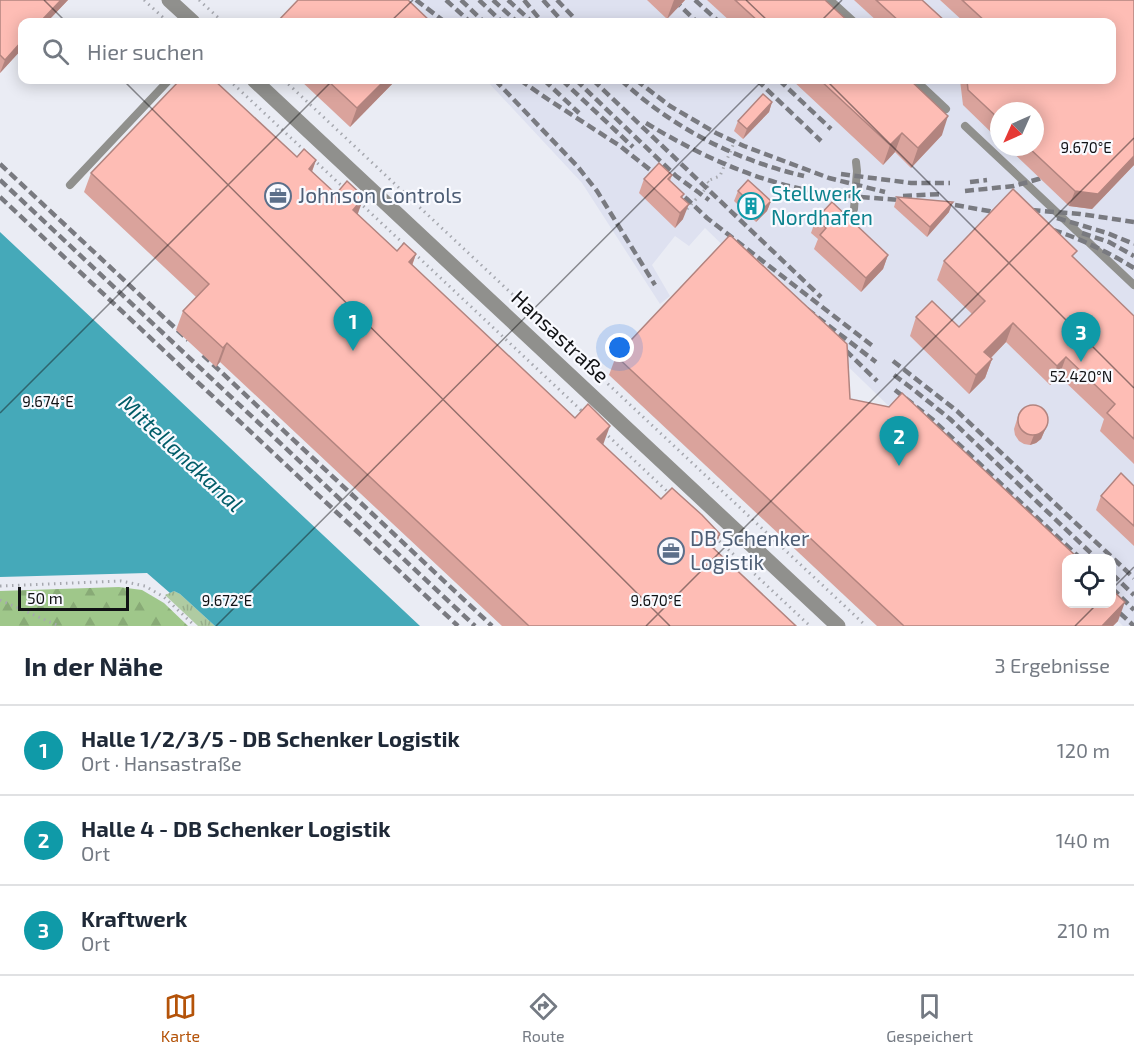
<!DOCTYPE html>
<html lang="de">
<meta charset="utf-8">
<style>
:root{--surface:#fff;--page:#f2f2f3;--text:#1f2937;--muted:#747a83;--line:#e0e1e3;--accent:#b45309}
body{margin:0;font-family:"Exo 2",sans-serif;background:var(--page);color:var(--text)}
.controls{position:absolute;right:18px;bottom:18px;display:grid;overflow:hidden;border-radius:12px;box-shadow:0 3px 15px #0003}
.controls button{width:54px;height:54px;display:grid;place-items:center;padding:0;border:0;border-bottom:2px solid var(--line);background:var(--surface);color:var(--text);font:30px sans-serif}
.compass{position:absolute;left:990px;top:102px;width:54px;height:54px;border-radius:50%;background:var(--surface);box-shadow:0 3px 15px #0003;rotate:225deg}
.scale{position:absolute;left:18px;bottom:15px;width:111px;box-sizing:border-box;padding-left:6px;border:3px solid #111215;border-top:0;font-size:16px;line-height:21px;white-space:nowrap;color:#111215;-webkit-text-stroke:4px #f9faff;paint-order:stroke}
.you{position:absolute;left:620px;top:348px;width:21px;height:21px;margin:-15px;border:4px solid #fff;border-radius:50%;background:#1a73e8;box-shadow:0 0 0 9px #1a73e833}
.badge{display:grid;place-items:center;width:39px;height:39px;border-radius:50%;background:var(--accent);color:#fff;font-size:20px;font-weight:700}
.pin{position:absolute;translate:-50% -50px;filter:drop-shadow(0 2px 3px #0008)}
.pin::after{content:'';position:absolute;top:32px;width:21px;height:18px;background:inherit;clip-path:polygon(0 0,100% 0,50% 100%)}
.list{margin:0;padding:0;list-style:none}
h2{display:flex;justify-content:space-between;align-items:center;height:78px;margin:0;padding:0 24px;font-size:26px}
h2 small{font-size:20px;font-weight:400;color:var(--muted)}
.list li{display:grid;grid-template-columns:39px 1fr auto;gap:18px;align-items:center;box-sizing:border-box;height:90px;padding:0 24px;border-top:2px solid var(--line)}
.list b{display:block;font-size:22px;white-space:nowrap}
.list p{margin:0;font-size:20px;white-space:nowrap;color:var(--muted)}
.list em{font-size:20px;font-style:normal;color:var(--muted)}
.icon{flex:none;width:33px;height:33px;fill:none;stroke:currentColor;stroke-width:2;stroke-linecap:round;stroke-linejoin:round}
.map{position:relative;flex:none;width:1134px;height:626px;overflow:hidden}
.search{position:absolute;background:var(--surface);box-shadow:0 3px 15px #0003;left:18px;right:18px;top:18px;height:66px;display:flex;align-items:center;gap:15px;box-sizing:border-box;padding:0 21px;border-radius:12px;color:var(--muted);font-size:22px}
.sheet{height:348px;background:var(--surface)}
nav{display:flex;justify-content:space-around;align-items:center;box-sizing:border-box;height:84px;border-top:2px solid var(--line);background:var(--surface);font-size:16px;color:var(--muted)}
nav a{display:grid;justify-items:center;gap:3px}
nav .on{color:var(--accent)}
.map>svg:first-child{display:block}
</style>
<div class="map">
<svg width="1134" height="626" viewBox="0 0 1134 626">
<defs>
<pattern id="grass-tufts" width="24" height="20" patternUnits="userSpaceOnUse" patternTransform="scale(1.5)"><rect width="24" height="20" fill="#afcba2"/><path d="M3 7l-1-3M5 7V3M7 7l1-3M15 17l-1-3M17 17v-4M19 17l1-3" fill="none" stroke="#96ad8b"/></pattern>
<pattern id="forest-firs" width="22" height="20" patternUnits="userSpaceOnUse" patternTransform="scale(1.5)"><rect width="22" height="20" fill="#9fc78a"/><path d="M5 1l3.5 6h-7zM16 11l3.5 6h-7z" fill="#88aa76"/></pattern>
</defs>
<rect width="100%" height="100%" fill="#eaecf4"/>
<path fill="#dee1f0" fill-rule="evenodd" d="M405,0H1134V626H1123L1118,621L1112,604V558H1066L896,413L705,228L689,246L675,236L652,265L670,296L660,304L582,183L486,80H1112V22H428ZM999,111H1035V147H999Z"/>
<polygon fill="url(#grass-tufts)" points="174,591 180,594 215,626 198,626 165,595"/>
<polygon fill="url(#forest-firs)" points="119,587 142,590 164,603 188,626 0,626 0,591"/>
<polygon fill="#45a9b9" points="0,232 420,626 215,626 180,594 174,591 170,593 147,573 0,577"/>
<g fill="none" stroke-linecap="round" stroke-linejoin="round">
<g stroke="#a6a8af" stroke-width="3" stroke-dasharray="1.5 4.5" stroke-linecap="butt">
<polyline points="144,0 168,22"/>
<polyline points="199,0 223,22"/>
<polyline points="229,80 306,152"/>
<polyline points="284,80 866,626"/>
<polyline points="313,159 345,189"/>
<polyline points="359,202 407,247"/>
<polyline points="687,209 710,184 707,181 720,176 736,138"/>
<polyline points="414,253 584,413"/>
<polyline points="604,432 669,493"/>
<polyline points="715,537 810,626"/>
<polyline points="0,586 121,581 145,586 164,597 195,626"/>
<polyline points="0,600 59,626"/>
</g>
<g stroke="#90908d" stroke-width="8">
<polyline points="830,0 854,22"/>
<polyline points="915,80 946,109"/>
<polyline points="965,126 1134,285"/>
<polyline points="70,185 169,80"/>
<polyline points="854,209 857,171 856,162"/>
</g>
<g stroke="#90908d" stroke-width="15">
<polyline points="169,0 193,22"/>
<polyline points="254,80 838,626"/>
</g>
<g stroke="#797a80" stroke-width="4.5" stroke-dasharray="9 4.5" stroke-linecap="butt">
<polyline points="416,0 445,22"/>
<polyline points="446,0 470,22"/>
<polyline points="461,0 484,22"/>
<polyline points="479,0 502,22"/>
<polyline points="493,0 517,22"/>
<polyline points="508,0 532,22"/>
<polyline points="524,0 542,22"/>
<polyline points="543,0 563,22"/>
<polyline points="557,0 578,22"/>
<polyline points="674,0 697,22"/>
<polyline points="695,0 719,22"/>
<polyline points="495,80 578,167 597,191 655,285"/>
<polyline points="520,80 549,100 620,146 687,199 707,218 874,347"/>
<polyline points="544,80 579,113"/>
<polyline points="562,80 633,147"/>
<polyline points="576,80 676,176 709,200"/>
<polyline points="593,80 821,297"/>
<path d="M621,80C673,128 735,160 804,176"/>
<polyline points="636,80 670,106 716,133 744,146 829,178 885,192"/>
<polyline points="757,80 821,141"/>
<polyline points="779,80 831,129"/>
<path d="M646,123C697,154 753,180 812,191C845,197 879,198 913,201"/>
<polyline points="0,164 188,340"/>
<polyline points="841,174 911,183 950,183"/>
<polyline points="0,180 475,626"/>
<polyline points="970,182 987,180"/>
<polyline points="965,191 1014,186 1056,174"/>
<polyline points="903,196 942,194"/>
<polyline points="0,197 458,626"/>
<polyline points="955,205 989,211 1008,217"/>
<polyline points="1018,209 1080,214 1134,222"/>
<polyline points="1057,218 1107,233 1134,244"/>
<path d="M1040,226C1073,235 1105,250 1134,268"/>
<polyline points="1082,233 1109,242 1134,256"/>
<polyline points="807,309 876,362"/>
<polyline points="836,341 877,381"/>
<polyline points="203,355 492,626"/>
<polyline points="893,361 957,411 1134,578"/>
<polyline points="894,375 914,390 950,419 1096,558"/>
<polyline points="895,390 932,419 1080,558"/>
<polyline points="1112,574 1134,595"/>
<polyline points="1112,588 1134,610"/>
<polyline points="1110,604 1134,626"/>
</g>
</g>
<g fill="#daa39c">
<polygon points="0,0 68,0 47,22 22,22 22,49 0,73"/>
<polygon points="647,0 685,0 667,19"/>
<polygon points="707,0 825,0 849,22 731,22"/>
<polygon points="854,0 922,0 946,22 878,22"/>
<polygon points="940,0 1134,0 1134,165 1092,209 1069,206 1007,147 1035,147 999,111 999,140 963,105 960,80 1112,80 1112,22 964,22"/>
<polygon points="300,80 396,80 350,127"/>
<polygon points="792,80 910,80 942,135 911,168 895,152 883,165"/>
<polygon points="772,102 769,112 743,139 734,131 738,121"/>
<polygon points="297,157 316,160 312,172 397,251 416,254 412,266 661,499 720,534 715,549 796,626 502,626 220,362 216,367 176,330 183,311 196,297 84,192 91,173"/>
<polygon points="672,175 670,181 684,194 682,198 683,219 675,228 639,193 644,179"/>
<polygon points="738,191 771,201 767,211 756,222 734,201"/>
<polygon points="897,197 949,212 927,237 894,207"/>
<polygon points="816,219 888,255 883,269 861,292 814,249 818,239 811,233"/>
<polygon points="1074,258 1134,316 1134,464 1100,431 1104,419 1059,376 1050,385 1006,342 991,358 992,359 985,378 969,394 910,336 916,317 959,327 972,314 937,280 944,261"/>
<polygon points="616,356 1118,621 1113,626 877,626 609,375"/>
<polygon points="1019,413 1048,423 1041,439 1036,443 1030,445 1024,444 1019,441 1015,435 1014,429"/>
<polygon points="1134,486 1134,546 1096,510 1101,496"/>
</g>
<g fill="#b2847f">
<polygon points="61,0 68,0 47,22 40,22"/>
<polygon points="674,0 685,0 667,19"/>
<polygon points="22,41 22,49 0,73 5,60"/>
<polygon points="385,80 396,80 350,127 357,108"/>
<polygon points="772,102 769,112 743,139 747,129"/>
<polygon points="948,116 942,135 911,168 918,148"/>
<polygon points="902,133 895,152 883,165 890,145"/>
<polygon points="1134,156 1134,165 1092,209 1069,206 1075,191"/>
<polygon points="316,160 309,179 309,169"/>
<polygon points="364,197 357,216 353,210"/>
<polygon points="771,201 767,211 756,222 760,212"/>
<polygon points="953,202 949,212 927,237 930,227"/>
<polygon points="689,204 683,219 675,228 680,213"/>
<polygon points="416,254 409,273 409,262"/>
<polygon points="888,255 883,269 861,292 866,278"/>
<polygon points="1013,323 1006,342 978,371 984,352"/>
<polygon points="227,343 220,362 216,367 223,348"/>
<polygon points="1066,357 1059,376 1050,385 1057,366"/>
<polygon points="992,359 985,378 969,394 976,375"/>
<polygon points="1048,423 1041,439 1036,443 1030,445 1034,435"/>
<polygon points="610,426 603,445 597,439"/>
<polygon points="720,534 713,553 710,545"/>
<polygon points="1125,602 1118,621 1113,626 1102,626"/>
</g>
<g fill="#febdb5" stroke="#b2847f" stroke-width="1.5">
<polygon points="0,0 61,0 40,22 22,22 22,41 5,60 0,55"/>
<polygon points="298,0 408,0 431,22 277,22"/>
<polygon points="735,0 825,0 849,22 759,22"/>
<polygon points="876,0 922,0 946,22 900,22"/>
<polygon points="962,0 1134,0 1134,156 1098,194 1075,191 1028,147 1035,147 1035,111 999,111 999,119 968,90 967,80 1112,80 1112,22 986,22"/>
<polygon points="180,80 214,80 297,157 304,149 316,160 309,169 336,194 347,181 364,197 353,210 397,251 404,243 416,254 409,262 575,418 588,404 610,426 597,439 661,499 672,488 702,515 720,534 710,545 796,626 529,626 227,343 223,348 183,311 209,284 91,173"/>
<polygon points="327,80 385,80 357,108"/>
<polygon points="820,80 910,80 948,116 918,148 902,133 890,145"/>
<polygon points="763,94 772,102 747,129 738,121"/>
<polygon points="659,163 672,175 668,179 684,194 681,197 689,204 680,213 644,179"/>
<polygon points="748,180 771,201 760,212 738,191"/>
<polygon points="1013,189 1077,251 1072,256 1134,316 1134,439 1107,413 1115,404 1066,357 1057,366 1013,323 984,352 992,359 976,375 916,317 932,301 959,327 985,301 944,261"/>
<polygon points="897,197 953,202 930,227"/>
<polygon points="832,202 888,255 866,278 820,235 826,228 816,219"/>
<polygon points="730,235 847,344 850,399 889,407 902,393 1078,558 1066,558 1066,603 1112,603 1112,590 1125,602 1102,626 904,626 616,356"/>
<circle cx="1033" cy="420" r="15"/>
<polygon points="1121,473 1134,486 1134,526 1101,496"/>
</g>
<path fill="none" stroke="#111215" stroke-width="1.5" stroke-opacity="0.45" d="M44,0L66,22M746,0L769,22M390,22L413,0M820,22L842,0M123,80L670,626M826,80L1134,388M0,413L333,80M1112,589L1134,567M216,626L763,80M646,626L1134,138M1075,626L1097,604"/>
<defs>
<symbol id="office-ring" viewBox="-11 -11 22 22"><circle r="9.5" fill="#f9faff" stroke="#5c6f8a" stroke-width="1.5"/><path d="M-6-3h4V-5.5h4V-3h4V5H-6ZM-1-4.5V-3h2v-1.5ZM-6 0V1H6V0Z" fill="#5c6f8a"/></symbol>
<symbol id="building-ring" viewBox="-11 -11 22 22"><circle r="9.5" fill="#f9faff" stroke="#0f9aa8" stroke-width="1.5"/><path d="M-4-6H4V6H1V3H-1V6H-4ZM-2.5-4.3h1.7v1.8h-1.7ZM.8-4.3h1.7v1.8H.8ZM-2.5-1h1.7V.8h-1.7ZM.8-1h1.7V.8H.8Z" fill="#0f9aa8"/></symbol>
</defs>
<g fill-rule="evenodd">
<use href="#office-ring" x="263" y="181" width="30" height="30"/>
<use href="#building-ring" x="736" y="191" width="30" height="30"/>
<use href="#office-ring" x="656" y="536" width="30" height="30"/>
</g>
<g text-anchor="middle" stroke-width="4.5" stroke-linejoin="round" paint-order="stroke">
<g font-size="21" fill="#0d838f" stroke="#f9faff" text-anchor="start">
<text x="771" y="201">Stellwerk<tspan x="771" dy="24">Nordhafen</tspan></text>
</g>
<g font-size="21" fill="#4e5e75" stroke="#f9faff" text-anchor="start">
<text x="298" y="203">Johnson Controls</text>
<text x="690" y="546">DB Schenker<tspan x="690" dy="24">Logistik</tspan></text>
</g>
<g font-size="21" fill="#111215" stroke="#f9faff">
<text transform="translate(560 337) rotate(43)" y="7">Hansastraße</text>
</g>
<g font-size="22" font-style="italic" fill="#015c68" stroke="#f9faff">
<text transform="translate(181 453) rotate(43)" y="8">Mittellandkanal</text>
</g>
</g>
<g font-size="15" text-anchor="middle" fill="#111215" stroke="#f9faff" stroke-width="4.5" stroke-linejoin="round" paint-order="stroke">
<text x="1086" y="153">9.670°E</text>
<text x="1081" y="382">52.420°N</text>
<text x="48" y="407">9.674°E</text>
<text x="227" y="606">9.672°E</text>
<text x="656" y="606">9.670°E</text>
</g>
</svg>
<div class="controls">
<button><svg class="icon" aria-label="locate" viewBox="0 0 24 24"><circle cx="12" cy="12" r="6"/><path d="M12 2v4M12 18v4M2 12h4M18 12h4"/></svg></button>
</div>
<svg class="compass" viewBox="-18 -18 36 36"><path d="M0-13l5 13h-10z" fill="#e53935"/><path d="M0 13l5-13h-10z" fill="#747a83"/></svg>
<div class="scale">50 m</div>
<div class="you"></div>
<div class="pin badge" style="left:353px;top:351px;background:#0f9aa8">1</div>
<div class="pin badge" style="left:899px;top:466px;background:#0f9aa8">2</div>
<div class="pin badge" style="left:1081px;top:362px;background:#0f9aa8">3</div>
<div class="search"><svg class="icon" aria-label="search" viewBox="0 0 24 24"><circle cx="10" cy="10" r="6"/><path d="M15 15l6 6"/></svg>Hier suchen</div>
</div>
<section class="sheet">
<h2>In der Nähe<small>3 Ergebnisse</small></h2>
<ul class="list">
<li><span class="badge" style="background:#0f9aa8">1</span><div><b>Halle 1/2/3/5 - DB Schenker Logistik</b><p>Ort · Hansastraße</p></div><em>120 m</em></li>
<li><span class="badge" style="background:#0f9aa8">2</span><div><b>Halle 4 - DB Schenker Logistik</b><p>Ort</p></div><em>140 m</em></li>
<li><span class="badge" style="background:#0f9aa8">3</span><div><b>Kraftwerk</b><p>Ort</p></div><em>210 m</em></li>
</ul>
</section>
<nav>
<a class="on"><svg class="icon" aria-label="map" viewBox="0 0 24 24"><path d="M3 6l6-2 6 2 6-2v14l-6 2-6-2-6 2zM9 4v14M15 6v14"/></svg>Karte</a>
<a><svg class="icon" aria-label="directions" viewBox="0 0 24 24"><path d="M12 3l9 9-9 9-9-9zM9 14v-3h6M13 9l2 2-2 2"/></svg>Route</a>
<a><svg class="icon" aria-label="saved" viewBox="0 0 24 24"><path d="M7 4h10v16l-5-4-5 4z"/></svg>Gespeichert</a>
</nav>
